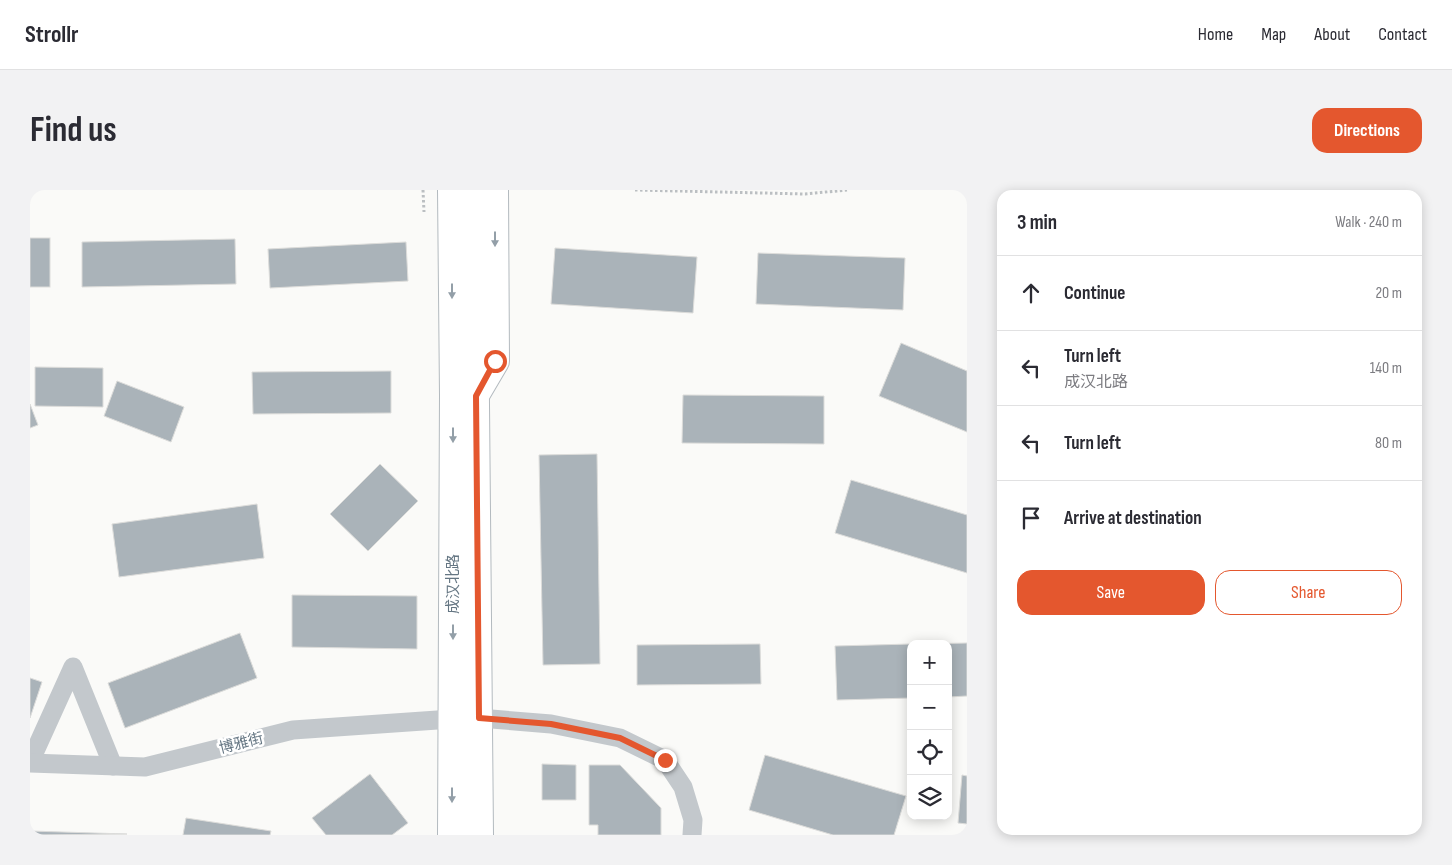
<!DOCTYPE html>
<meta charset="utf-8">
<style>
:root{--surface:#fff;--page:#f2f2f3;--text:#2b2b33;--muted:#7c7c81;--line:#e1e1e2;--accent:#e4572e}
body{margin:0;font-family:"Sofia Sans Condensed","Noto Sans SC",sans-serif;background:var(--page);color:var(--text)}
.controls{position:absolute;right:15px;bottom:15px;display:grid;overflow:hidden;border-radius:10px;box-shadow:0 2px 12px #0003}
.controls button{width:45px;height:45px;display:grid;place-items:center;padding:0;border:0;border-bottom:1px solid var(--line);background:var(--surface);color:var(--text);font:25px sans-serif}
.stop{position:absolute;width:15px;height:15px;margin:-11px;border:4px solid #e4572e;border-radius:50%;background:#fff}
.stop.end{background:#e4572e;border-color:#fff;box-shadow:0 1px 5px #0008}
.list{margin:0;padding:0;list-style:none}
h2{display:flex;justify-content:space-between;align-items:center;height:65px;margin:0;padding:0 20px;font-size:21px}
h2 small{font-size:16px;font-weight:400;color:var(--muted)}
.list li{display:grid;grid-template-columns:32px 1fr auto;gap:15px;align-items:center;box-sizing:border-box;height:75px;padding:0 20px;border-top:1px solid var(--line)}
.list b{display:block;font-size:19px;white-space:nowrap}
.list p{margin:0;font-size:16px;white-space:nowrap;color:var(--muted)}
.list em{font-size:16px;font-style:normal;color:var(--muted)}
.actions{display:flex;gap:10px;padding:15px 20px}
.actions a{flex:1;padding:11px 0;border:1px solid var(--accent);border-radius:15px;text-align:center;font-size:18px;color:var(--accent)}
.actions .main{background:var(--accent);color:#fff}
.icon{flex:none;width:28px;height:28px;fill:none;stroke:currentColor;stroke-width:2;stroke-linecap:round;stroke-linejoin:round}
.map{position:relative;flex:none;width:937px;height:645px;overflow:hidden;border-radius:15px}
header{display:flex;align-items:center;gap:30px;box-sizing:border-box;height:70px;padding:0 25px;background:var(--surface);border-bottom:1px solid var(--line)}
header strong{font-size:24px}
nav{display:flex;gap:28px;margin-inline-start:auto;font-size:18px}
.intro{display:flex;align-items:center;justify-content:space-between;box-sizing:border-box;height:120px;padding:0 30px}
h1{margin:0;font-size:35px}
.button{padding:12px 22px;border-radius:15px;background:var(--accent);color:#fff;font-size:18px;font-weight:700}
main{display:flex;gap:30px;padding:0 30px}
aside{flex:1;background:var(--surface);border-radius:15px;box-shadow:0 2px 12px #0003}
.map>svg:first-child{display:block}
</style>
<header>
<strong>Strollr</strong>
<nav><a>Home</a><a>Map</a><a>About</a><a>Contact</a></nav>
</header>
<div class="intro"><h1>Find us</h1><a class="button">Directions</a></div>
<main>
<div class="map">
<svg width="937" height="645" viewBox="0 0 937 645">
<rect width="100%" height="100%" fill="#fafaf8"/>
<g fill="#aab3b9" stroke="#dcdcda">
<rect x="0" y="48" width="20" height="49"/>
<polygon points="205,49 206,94 52,97 52,52"/>
<polygon points="376,52 378,91 240,98 238,59"/>
<polygon points="525,58 667,67 663,123 521,114"/>
<polygon points="728,63 875,68 873,120 726,114"/>
<polygon points="871,153 937,181 937,242 849,206"/>
<polygon points="5,177 73,178 73,217 5,216"/>
<polygon points="361,181 361,223 223,224 222,182"/>
<polygon points="87,191 154,217 141,252 74,226"/>
<polygon points="653,205 794,206 794,254 652,253"/>
<polygon points="0,214 8,235 0,238"/>
<polygon points="567,264 570,474 513,475 509,265"/>
<polygon points="350,274 388,311 338,361 300,324"/>
<polygon points="821,290 937,325 937,383 805,343"/>
<polygon points="227,314 234,368 89,387 82,334"/>
<polygon points="262,405 387,406 387,459 262,457"/>
<polygon points="210,443 227,488 95,538 78,493"/>
<polygon points="937,453 937,506 918,507 918,454 889,454"/>
<polygon points="730,454 731,494 607,495 607,455"/>
<polygon points="881,454 881,508 807,510 805,456"/>
<polygon points="0,488 12,492 0,528"/>
<polygon points="735,565 876,606 864,645 803,645 719,620"/>
<polygon points="512,574 546,575 546,610 512,610"/>
<polygon points="559,575 590,575 631,618 631,645 568,645 568,635 559,635"/>
<polygon points="340,584 378,633 362,645 296,645 282,628"/>
<polygon points="932,585 937,586 937,634 928,633"/>
<polygon points="156,628 241,641 240,645 153,645"/>
<polygon points="0,641 97,644 0,645"/>
</g>
<g fill="none" stroke-linecap="round" stroke-linejoin="round">
<defs>
<g id="secondary">
<polyline points="422,0 424,205 422,645"/>
<polyline points="443,0 449,645"/>
<polyline points="445,205 465,171 464,0"/>
</g>
</defs>
<use href="#secondary" stroke="#b3babf" stroke-width="30"/>
<g stroke="#bbbfc2" stroke-width="3" stroke-dasharray="2.5 2.5" stroke-linecap="butt">
<polyline points="393,0 394,22"/>
<polyline points="605,0 775,4 817,0"/>
</g>
<g stroke="#c3c8cc" stroke-width="19">
<polyline points="449,528 521,534 590,548 635,570 653,597 663,630 662,645"/>
<polyline points="0,572 43,477 83,576"/>
<polyline points="0,573 115,577 263,540 422,529"/>
</g>
<use href="#secondary" stroke="#fff" stroke-width="28"/>
</g>
<defs><path id="oneway-solid" d="M-6-.8H1V-3.2L6.5 0L1 3.2V.8H-6Z" transform="scale(1.25)"/></defs>
<g fill="#939fa8">
<use href="#oneway-solid" transform="translate(465 49) rotate(90)"/>
<use href="#oneway-solid" transform="translate(422 101) rotate(90)"/>
<use href="#oneway-solid" transform="translate(423 245) rotate(90)"/>
<use href="#oneway-solid" transform="translate(423 442) rotate(90)"/>
<use href="#oneway-solid" transform="translate(422 605) rotate(90)"/>
</g>
<g fill="none" stroke-linecap="round" stroke-linejoin="round">
<polyline stroke="#e4572e" stroke-width="6" points="465,171 446,206 449,528 521,534 590,548 635,570"/>
</g>
<g text-anchor="middle" stroke-width="5" stroke-linejoin="round" paint-order="stroke">
<g font-size="15" fill="#657683" stroke="#fff">
<text transform="translate(423 394) rotate(-90)" y="5">成汉北路</text>
<text transform="translate(211 553) rotate(-14)" y="5">博雅街</text>
</g>
</g>
</svg>
<div class="controls">
<button>+</button>
<button>−</button>
<button><svg class="icon" aria-label="locate" viewBox="0 0 24 24"><circle cx="12" cy="12" r="6"/><path d="M12 2v4M12 18v4M2 12h4M18 12h4"/></svg></button>
<button><svg class="icon" aria-label="layers" viewBox="0 0 24 24"><path d="M12 4l9 5-9 5-9-5zM3 14l9 5 9-5"/></svg></button>
</div>
<div class="stop" style="left:465px;top:171px"></div>
<div class="stop end" style="left:635px;top:570px"></div>
</div>
<aside>
<h2>3 min<small>Walk · 240 m</small></h2>
<ul class="list">
<li><svg class="icon" aria-label="ahead" viewBox="0 0 24 24"><path d="M12 20V5M6 11l6-6 6 6"/></svg><div><b>Continue</b></div><em>20 m</em></li>
<li><svg class="icon" aria-label="left" viewBox="0 0 24 24"><path d="M17 20v-9H6M10 6l-5 5 5 5"/></svg><div><b>Turn left</b><p>成汉北路</p></div><em>140 m</em></li>
<li><svg class="icon" aria-label="left" viewBox="0 0 24 24"><path d="M17 20v-9H6M10 6l-5 5 5 5"/></svg><div><b>Turn left</b></div><em>80 m</em></li>
<li><svg class="icon" aria-label="arrive" viewBox="0 0 24 24"><path d="M6 21V4h12l-3 4 3 4H6"/></svg><div><b>Arrive at destination</b></div></li>
</ul>
<div class="actions"><a class="main">Save</a><a>Share</a></div>
</aside>
</main>
